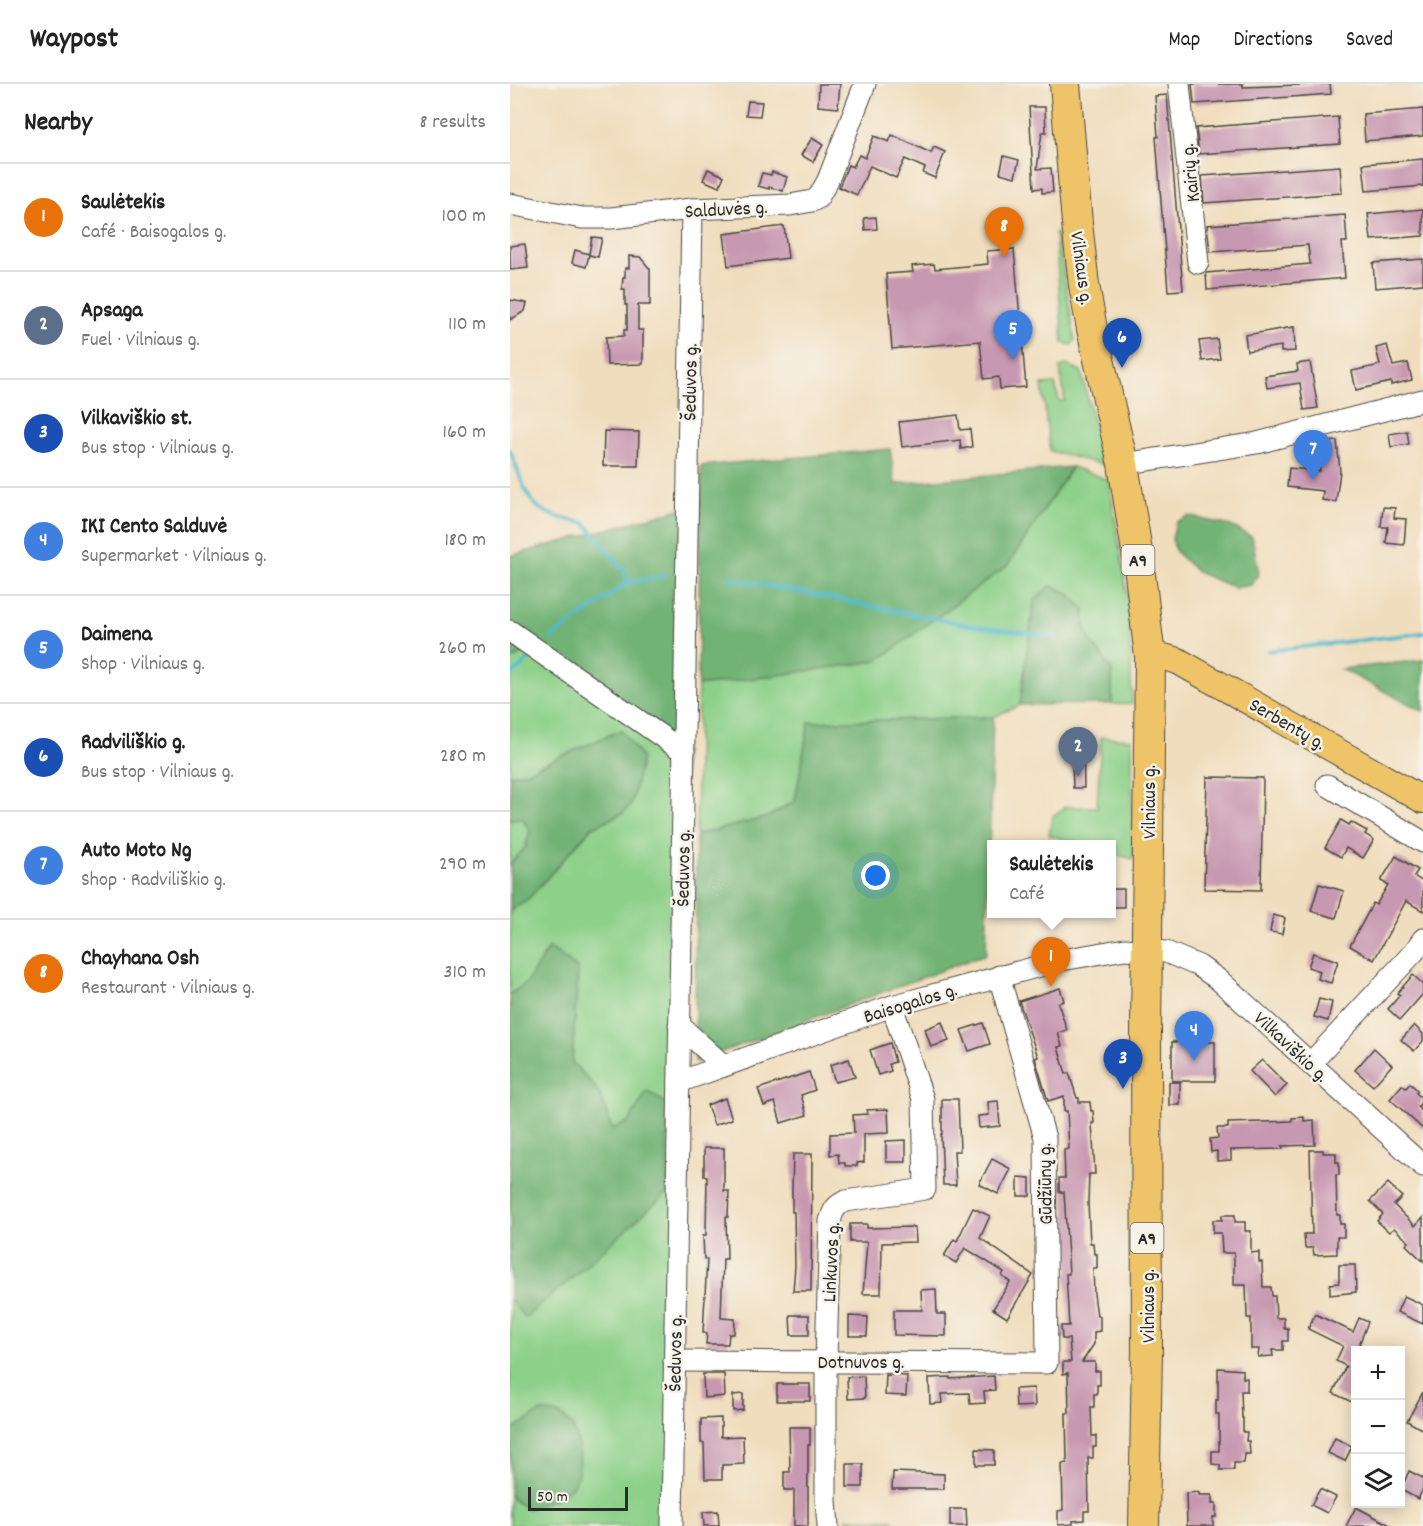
<!DOCTYPE html>
<meta charset="utf-8">
<style>
:root{--surface:#fff;--page:#f2f2f2;--text:#222;--muted:#767676;--line:#e0e0e0;--accent:#c8321e}
body{margin:0;font-family:Dekko,sans-serif;background:var(--page);color:var(--text)}
.controls{position:absolute;right:18px;bottom:18px;display:grid;overflow:hidden;border-radius:0px;box-shadow:0 3px 15px #0003}
.controls button{width:54px;height:54px;display:grid;place-items:center;padding:0;border:0;border-bottom:2px solid var(--line);background:var(--surface);color:var(--text);font:30px sans-serif}
.scale{position:absolute;left:18px;bottom:15px;width:100px;box-sizing:border-box;padding-left:6px;border:3px solid #2b2b2b;border-top:0;font-size:16px;line-height:21px;white-space:nowrap;color:#2b2b2b;-webkit-text-stroke:4px #f7f3e8;paint-order:stroke}
.you{position:absolute;left:366px;top:792px;width:21px;height:21px;margin:-15px;border:4px solid #fff;border-radius:50%;background:#1a73e8;box-shadow:0 0 0 9px #1a73e833}
.badge{display:grid;place-items:center;width:39px;height:39px;border-radius:50%;background:var(--accent);color:#fff;font-size:20px;font-weight:700}
.pin{position:absolute;translate:-50% -50px;filter:drop-shadow(0 2px 3px #0008)}
.pin::after{content:'';position:absolute;top:32px;width:21px;height:18px;background:inherit;clip-path:polygon(0 0,100% 0,50% 100%)}
.popup{position:absolute;left:477px;top:756px;width:129px;height:78px;box-sizing:border-box;display:grid;place-content:center;border-radius:0px;background:var(--surface);filter:drop-shadow(0 2px 4px #0005);font-size:20px;white-space:nowrap;color:var(--muted)}
.popup b{font-size:22px;color:var(--text)}
.popup::after{content:'';position:absolute;left:50%;top:100%;margin-left:-12px;border:12px solid transparent;border-top-color:var(--surface)}
.list{margin:0;padding:0;list-style:none}
h2{display:flex;justify-content:space-between;align-items:center;height:78px;margin:0;padding:0 24px;font-size:26px}
h2 small{font-size:20px;font-weight:400;color:var(--muted)}
.list li{display:grid;grid-template-columns:39px 1fr auto;gap:18px;align-items:center;box-sizing:border-box;height:108px;padding:0 24px;border-top:2px solid var(--line)}
.list b{display:block;font-size:22px;white-space:nowrap}
.list p{margin:0;font-size:20px;white-space:nowrap;color:var(--muted)}
.list em{font-size:20px;font-style:normal;color:var(--muted)}
.icon{flex:none;width:33px;height:33px;fill:none;stroke:currentColor;stroke-width:2;stroke-linecap:round;stroke-linejoin:round}
.map{position:relative;flex:none;width:913px;height:1442px;overflow:hidden}
header{display:flex;align-items:center;gap:36px;box-sizing:border-box;height:84px;padding:0 30px;background:var(--surface);border-bottom:2px solid var(--line)}
header strong{font-size:28px}
nav{display:flex;gap:33px;margin-inline-start:auto;font-size:21px}
main{display:flex}
aside{flex:1;background:var(--surface)}
.map>svg:first-child{display:block}
</style>
<header>
<strong>Waypost</strong>
<nav><a>Map</a><a>Directions</a><a>Saved</a></nav>
</header>
<main>
<aside>
<h2>Nearby<small>8 results</small></h2>
<ul class="list">
<li><span class="badge" style="background:#e8710a">1</span><div><b>Saulėtekis</b><p>Café · Baisogalos g.</p></div><em>100 m</em></li>
<li><span class="badge" style="background:#5c6f8a">2</span><div><b>Apsaga</b><p>Fuel · Vilniaus g.</p></div><em>110 m</em></li>
<li><span class="badge" style="background:#1a4fb4">3</span><div><b>Vilkaviškio st.</b><p>Bus stop · Vilniaus g.</p></div><em>160 m</em></li>
<li><span class="badge" style="background:#3f7fe0">4</span><div><b>IKI Cento Salduvė</b><p>Supermarket · Vilniaus g.</p></div><em>180 m</em></li>
<li><span class="badge" style="background:#3f7fe0">5</span><div><b>Daimena</b><p>Shop · Vilniaus g.</p></div><em>260 m</em></li>
<li><span class="badge" style="background:#1a4fb4">6</span><div><b>Radviliškio g.</b><p>Bus stop · Vilniaus g.</p></div><em>280 m</em></li>
<li><span class="badge" style="background:#3f7fe0">7</span><div><b>Auto Moto Ng</b><p>Shop · Radviliškio g.</p></div><em>290 m</em></li>
<li><span class="badge" style="background:#e8710a">8</span><div><b>Chayhana Osh</b><p>Restaurant · Vilniaus g.</p></div><em>310 m</em></li>
</ul>
</aside>
<div class="map">
<svg width="913" height="1442" viewBox="0 0 913 1442">
<rect width="100%" height="100%" fill="#f7f3e8"/>
<filter id="ink" filterUnits="userSpaceOnUse"><feTurbulence type="fractalNoise" baseFrequency=".0167" numOctaves="2"/><feDisplacementMap in="SourceGraphic" scale="12" xChannelSelector="R" yChannelSelector="G"/><feConvolveMatrix kernelMatrix="1 2 1 2 8 2 1 2 1" color-interpolation-filters="sRGB"/></filter>
<filter id="wash" filterUnits="userSpaceOnUse"><feTurbulence type="fractalNoise" baseFrequency=".008" numOctaves="4" result="noise"/><feDisplacementMap in="SourceGraphic" scale="24" xChannelSelector="R" yChannelSelector="G"/><feGaussianBlur stdDeviation="1.35" result="paint"/><feColorMatrix in="noise" values="0 0 0 0 0 0 0 0 0 0 0 0 0 0 0 0 0 1.4 0 .05"/><feComposite in="paint" operator="in"/></filter>
<g filter="url(#wash)">
<rect width="100%" height="100%" fill="#f0ddbd"/>
<g fill="#8cd089" stroke="#5c7e5a" stroke-width="1.5">
<polygon points="547,149 565,256 561,261 553,259 545,150"/>
<polygon points="556,281 571,287 594,381 540,367 532,301 545,300 549,317 555,317 550,284"/>
<polygon points="562,383 599,396 619,521 622,620 602,620 602,586 580,556 575,543 575,526 524,518 510,621 483,633 299,638 285,717 258,733 186,751 188,602 367,577 498,481"/>
<polygon points="21,563 174,668 162,1442 0,1442 0,1410 5,1417 30,1328 0,1348 0,1215 15,1234 137,1007 119,1038 102,1045 89,1008 62,978 68,885 39,863 16,900 0,910 0,827 19,814 83,743 113,729 15,688 0,691 0,577"/>
<polygon points="591,653 622,655 623,775 601,769 601,760 572,760 539,751 543,732 555,723 587,723"/>
<polygon points="12,734 20,747 15,764 0,780 0,735"/>
<polygon points="337,1435 383,1436 383,1442 337,1442"/>
</g>
<g fill="#71b275" stroke="#4e6e50" stroke-width="1.5">
<polygon points="380,365 385,400 562,383 498,481 367,577 188,602 191,382"/>
<polygon points="177,423 174,668 22,563 0,577 0,472"/>
<polygon points="679,432 721,442 742,453 749,489 741,501 725,504 687,488 666,468 662,455 666,438"/>
<polygon points="540,502 557,508 575,526 575,543 580,556 602,586 602,620 510,621 524,517"/>
<polygon points="913,576 913,627 831,585"/>
<polygon points="483,633 476,870 185,978 186,751 258,733 285,717 299,638"/>
<polygon points="111,646 132,674 121,721 113,729 82,743 19,814 0,827 0,780 15,764 20,747 12,734 0,735 0,691 15,688"/>
<polygon points="39,863 68,885 62,978 89,1008 102,1045 119,1038 137,1007 157,1020 157,1109 61,1195 15,1234 0,1215 0,910 16,900"/>
<path d="M30,1328C34,1328 40,1328 44,1329C70,1336 75,1377 65,1398C58,1412 31,1420 17,1425L5,1417L0,1410V1348Z"/>
</g>
<g fill="none" stroke-linecap="round" stroke-linejoin="round">
<g stroke="#4eb9ca" stroke-width="4">
<path d="M0,366C20,418 17,429 75,439L115,488L117,499"/>
<polyline points="219,494 463,542 546,553"/>
<polyline points="41,554 117,499 154,492"/>
<polyline points="758,567 913,549"/>
<polyline points="0,593 20,574"/>
</g>
</g>
<g id="blocks">
<g fill="#c798b1">
<polygon points="309,0 330,0 328,24 308,22"/>
<polygon points="682,0 733,0 733,3 820,0 821,10 684,20"/>
<polygon points="657,11 673,206 658,207 646,53 648,53 645,12"/>
<polygon points="238,17 252,18 250,32 236,31"/>
<polygon points="519,23 535,23 536,48 532,48 527,85 541,84 543,108 532,109 532,104 524,105"/>
<polygon points="913,25 913,52 855,57 853,30"/>
<polygon points="828,33 830,60 689,70 686,44"/>
<polygon points="382,51 421,69 424,63 435,68 425,94 413,89 415,84 395,75 386,94 360,82 347,111 329,103 338,81 343,83 349,71 355,74 364,52 379,58"/>
<polygon points="302,54 313,61 303,78 291,71"/>
<polygon points="494,72 509,76 505,93 490,89"/>
<polygon points="913,75 913,102 856,107 853,80"/>
<polygon points="830,82 832,109 694,119 692,92"/>
<polygon points="198,85 214,92 209,103 193,96"/>
<polygon points="262,88 277,93 273,107 259,103 259,105 248,102 252,89 261,91"/>
<polygon points="913,125 913,152 861,156 858,130"/>
<polygon points="835,131 837,158 832,158 835,194 697,206 696,189 800,180 798,161 700,168 697,141"/>
<polygon points="366,133 367,145 355,146 354,134"/>
<polygon points="274,142 278,174 218,182 214,150"/>
<polygon points="82,153 92,154 88,173 79,171 76,183 62,179 65,166 79,170"/>
<polygon points="15,160 18,184 0,186 0,162"/>
<polygon points="504,165 516,303 490,305 489,293 474,295 470,257 382,265 376,190 403,188 402,182 424,180 425,185 478,180 477,167"/>
<polygon points="119,172 130,173 140,185 140,221 128,221 128,246 133,246 133,280 97,281 96,253 114,252 114,246 117,246 117,221 115,221 115,205 112,205 113,193 115,193 115,184 119,184"/>
<polygon points="913,175 913,200 865,204 863,179"/>
<polygon points="0,216 17,219 15,227 0,236"/>
<polygon points="784,243 785,267 771,268 771,262 737,267 735,251"/>
<polygon points="707,255 710,275 692,277 689,257"/>
<polygon points="877,261 883,282 898,279 902,296 881,301 881,298 846,306 842,287 870,281 866,264"/>
<polygon points="800,278 808,324 794,326 790,299 757,304 755,292 788,287 787,280"/>
<polygon points="448,331 450,346 460,345 462,363 451,365 450,356 392,363 389,338"/>
<polygon points="94,347 129,348 128,382 93,382"/>
<polygon points="897,347 899,360 881,363 879,350"/>
<polygon points="827,357 830,387 826,418 812,416 813,407 777,403 779,384 810,387 807,359"/>
<polygon points="873,423 885,424 884,434 896,435 894,461 876,459 878,443 871,443"/>
<polygon points="573,648 574,704 563,704 561,649"/>
<polygon points="697,693 753,694 751,806 694,805"/>
<polygon points="831,736 839,741 841,738 857,747 855,750 864,756 853,774 836,764 831,773 815,764"/>
<polygon points="886,772 908,786 904,792 913,798 913,827 896,817 864,876 840,862 863,819 866,821 878,801 871,797"/>
<polygon points="809,800 834,807 826,834 801,827"/>
<rect x="601" y="805" width="13" height="18"/>
<polygon points="763,831 775,834 772,850 760,848"/>
<polygon points="803,869 828,877 821,899 808,895 810,887 798,883"/>
<polygon points="903,891 913,900 913,910 890,936 878,925 890,911 887,909"/>
<polygon points="550,904 554,917 548,919 557,946 548,949 552,962 548,963 556,990 559,989 567,1014 569,1014 569,1018 580,1018 581,1027 583,1027 584,1039 582,1039 585,1090 579,1090 578,1119 580,1159 583,1159 584,1170 587,1170 587,1184 583,1184 584,1210 587,1232 590,1232 590,1247 584,1248 584,1260 572,1278 585,1278 585,1287 590,1287 590,1301 587,1301 587,1310 584,1310 584,1323 581,1323 582,1352 586,1352 586,1363 583,1363 583,1374 578,1374 579,1427 574,1427 574,1436 563,1437 563,1440 548,1441 548,1427 553,1426 552,1380 557,1379 556,1329 559,1329 558,1289 553,1290 553,1278 561,1278 559,1255 552,1255 551,1242 559,1242 556,1190 559,1190 554,1108 549,1108 549,1094 555,1094 554,1066 559,1065 557,1027 554,1027 554,1012 538,1017 525,974 528,973 509,917"/>
<polygon points="809,915 822,918 818,937 804,933"/>
<polygon points="432,938 439,957 421,963 415,945"/>
<polygon points="473,939 480,960 459,967 451,946"/>
<polygon points="904,941 913,950 913,957 904,967 891,956"/>
<rect x="662" y="958" width="43" height="39"/>
<polygon points="380,959 385,978 379,980 381,987 368,991 360,966"/>
<polygon points="864,964 882,981 863,1002 845,986"/>
<polygon points="339,975 345,993 325,998 320,981"/>
<polygon points="752,976 777,1001 765,1013 740,987"/>
<polygon points="299,988 305,1006 291,1011 297,1031 271,1039 265,1018 254,1022 248,1005"/>
<rect x="659" y="998" width="11" height="23"/>
<polygon points="900,999 908,1007 906,1009 913,1015 908,1023 913,1028 913,1045 880,1015 892,1001 896,1004"/>
<polygon points="215,1014 222,1035 204,1041 197,1021"/>
<polygon points="432,1015 448,1015 450,1067 444,1067 446,1101 433,1101 431,1050 432,1050"/>
<polygon points="488,1017 490,1042 469,1044 468,1032 479,1031 478,1018"/>
<polygon points="378,1025 379,1049 354,1050 354,1078 347,1079 347,1082 335,1082 335,1079 329,1079 328,1070 320,1071 320,1050 344,1049 343,1031 358,1030 357,1026"/>
<polygon points="794,1033 794,1037 804,1036 805,1061 772,1062 773,1065 721,1066 721,1076 707,1077 707,1067 701,1068 700,1055 708,1054 707,1044 718,1044 718,1039 782,1037 782,1034"/>
<polygon points="396,1056 396,1078 376,1078 376,1057"/>
<polygon points="194,1064 214,1064 214,1107 219,1107 218,1133 216,1133 217,1175 213,1175 211,1234 225,1235 224,1250 219,1250 218,1260 196,1260 197,1249 193,1249 197,1175 194,1175 193,1151 196,1151 197,1092 194,1092"/>
<polygon points="800,1066 813,1066 813,1069 826,1069 826,1078 829,1078 829,1091 826,1091 827,1131 830,1131 830,1140 834,1140 834,1153 827,1153 827,1170 804,1171 803,1164 795,1164 794,1150 802,1150"/>
<polygon points="283,1070 302,1070 301,1207 283,1207 285,1182 284,1128 282,1128 282,1106"/>
<polygon points="482,1075 501,1085 488,1110 469,1100"/>
<polygon points="508,1093 520,1094 520,1112 508,1112"/>
<polygon points="878,1099 892,1113 884,1121 905,1142 913,1133 913,1177 896,1161 899,1158 884,1144 879,1148 867,1137 873,1130 860,1117"/>
<polygon points="463,1124 480,1132 470,1154 523,1191 497,1234 483,1225 500,1198 492,1192 494,1188 455,1164 446,1179 434,1172 444,1155 447,1157"/>
<polygon points="712,1131 725,1131 725,1138 735,1138 735,1147 741,1147 741,1169 749,1168 749,1178 752,1178 753,1203 761,1203 762,1212 765,1212 766,1234 774,1234 774,1244 778,1244 778,1257 773,1257 773,1266 762,1266 763,1272 748,1273 749,1265 741,1265 741,1234 737,1234 736,1201 724,1201 724,1169 712,1169 711,1149 703,1149 703,1136 712,1136"/>
<polygon points="340,1140 357,1140 357,1144 405,1143 406,1158 372,1159 371,1210 353,1210 357,1158 340,1158"/>
<polygon points="829,1181 845,1181 846,1208 820,1211 820,1200 829,1199"/>
<polygon points="426,1205 427,1230 436,1230 436,1252 384,1251 384,1226 412,1226 411,1206"/>
<polygon points="894,1212 913,1221 913,1240 887,1228"/>
<polygon points="805,1230 843,1248 849,1234 858,1238 847,1266 846,1266 846,1320 823,1309 836,1282 826,1277 833,1262 798,1245"/>
<polygon points="280,1231 299,1231 299,1251 281,1251"/>
<polygon points="339,1232 358,1233 357,1252 339,1252"/>
<polygon points="708,1284 733,1286 733,1294 737,1294 737,1307 731,1307 732,1334 733,1334 733,1348 737,1348 736,1357 739,1357 740,1370 735,1370 734,1379 724,1379 724,1386 710,1386 710,1381 702,1380 702,1367 709,1367 709,1330 706,1330 706,1316 708,1316"/>
<polygon points="193,1290 214,1290 215,1312 194,1314"/>
<polygon points="376,1291 397,1292 396,1312 375,1311"/>
<polygon points="354,1292 355,1314 338,1315 337,1293"/>
<polygon points="484,1292 485,1306 474,1307 475,1319 460,1320 459,1309 431,1310 432,1319 420,1320 419,1294 440,1293 440,1295"/>
<rect x="267" y="1300" width="33" height="17"/>
<polygon points="524,1304 525,1322 506,1323 505,1305"/>
<polygon points="913,1308 913,1346 897,1337"/>
<polygon points="233,1310 233,1326 223,1327 223,1311"/>
<polygon points="211,1334 211,1353 233,1352 234,1380 212,1381 212,1395 195,1395 194,1359 191,1359 191,1335"/>
<polygon points="279,1343 300,1343 300,1361 298,1361 298,1442 284,1442 284,1406 274,1406 274,1388 280,1388"/>
<polygon points="825,1354 842,1362 835,1377 818,1369"/>
<polygon points="466,1365 484,1366 484,1381 466,1381"/>
<rect x="337" y="1380" width="16" height="23"/>
<polygon points="899,1387 913,1394 913,1405 908,1415 891,1406"/>
<polygon points="383,1388 434,1390 434,1405 382,1405"/>
<polygon points="810,1405 826,1413 817,1429 801,1421"/>
<polygon points="689,1408 689,1411 702,1411 702,1420 706,1419 706,1433 703,1433 703,1442 677,1442 676,1409"/>
<polygon points="846,1423 882,1442 836,1442"/>
<polygon points="440,1425 456,1425 457,1442 440,1442"/>
<polygon points="208,1427 209,1442 194,1442 193,1428"/>
</g>
</g>
</g>
<g filter="url(#ink)">
<use href="#blocks" fill-opacity="0" stroke="#494641" stroke-width="1.5"/>
<g fill="none" stroke-linecap="round" stroke-linejoin="round">
<defs>
<g id="minor">
<polyline points="669,0 688,179"/>
<polyline points="0,120 72,134 101,134 182,125 280,121 302,117 308,114 318,96 355,0"/>
<polyline points="613,380 747,359 913,316"/>
<polyline points="0,547 174,668"/>
<polyline points="817,701 913,758"/>
<polyline points="169,941 214,982"/>
<polyline points="800,980 904,868 913,855"/>
<polyline points="169,998 382,922 552,876 615,865 656,868 689,882 709,896 913,1082"/>
<polyline points="164,1277 537,1279 535,1054 489,892"/>
<polyline points="162,1442 182,125"/>
<path d="M318,1442L316,1417V1277L320,1137C323,1127 325,1121 336,1117L415,1105L413,1015L382,922"/>
</g>
<polyline id="major" points="640,573 654,573 668,577 913,716"/>
<polyline id="highway" points="555,0 567,139 574,201 582,245 613,380 628,474 640,573 636,949 637,1266 634,1442"/>
</defs>
<use href="#minor" stroke="#494641" stroke-width="23"/>
<use href="#major" stroke="#494641" stroke-width="28"/>
<use href="#highway" stroke="#494641" stroke-width="32"/>
<use href="#minor" stroke="#fff" stroke-width="21"/>
<use href="#major" stroke="#efc469" stroke-width="26"/>
<use href="#highway" stroke="#efc469" stroke-width="30"/>
</g>
</g>
<g text-anchor="middle" stroke-width="5" stroke-linejoin="round" paint-order="stroke">
<g fill="#f7f3e8" stroke="#686764" stroke-width="1.5">
<rect x="611.5" y="461" width="33" height="30" rx="4.5"/>
<rect x="620.5" y="1139" width="33" height="30" rx="4.5"/>
</g>
<g font-size="18" font-weight="bold" fill="#2b2b2b">
<text x="628" y="482">A9</text>
<text x="637" y="1160">A9</text>
</g>
<g font-size="20" fill="#2b2b2b" stroke="#f7f3e8">
<text transform="translate(679 89) rotate(-96)" y="7">Kairių g.</text>
<text transform="translate(216 124) rotate(-3)" y="7">Salduvės g.</text>
<text transform="translate(573 184) rotate(82)" y="7">Vilniaus g.</text>
<text transform="translate(179 298) rotate(-89)" y="7">Šeduvos g.</text>
<text transform="translate(778 639) rotate(30)" y="7">Serbentų g.</text>
<text transform="translate(638 718) rotate(-90)" y="7">Vilniaus g.</text>
<text transform="translate(172 784) rotate(-89)" y="7">Šeduvos g.</text>
<text transform="translate(400 918) rotate(-17)" y="7">Baisogalos g.</text>
<text transform="translate(782 962) rotate(43)" y="7">Vilkaviškio g.</text>
<text transform="translate(534 1100) rotate(-91)" y="7">Gūdžiūnų g.</text>
<text transform="translate(320 1178) rotate(-87)" y="7">Linkuvos g.</text>
<text transform="translate(637 1222) rotate(-90)" y="7">Vilniaus g.</text>
<text transform="translate(164 1269) rotate(-89)" y="7">Šeduvos g.</text>
<text x="351" y="1284">Dotnuvos g.</text>
</g>
</g>
</svg>
<div class="controls">
<button>+</button>
<button>−</button>
<button><svg class="icon" aria-label="layers" viewBox="0 0 24 24"><path d="M12 4l9 5-9 5-9-5zM3 14l9 5 9-5"/></svg></button>
</div>
<div class="scale">50 m</div>
<div class="you"></div>
<div class="pin badge" style="left:541px;top:903px;background:#e8710a">1</div>
<div class="popup"><b>Saulėtekis</b>Café</div>
<div class="pin badge" style="left:568px;top:693px;background:#5c6f8a">2</div>
<div class="pin badge" style="left:613px;top:1005px;background:#1a4fb4">3</div>
<div class="pin badge" style="left:684px;top:977px;background:#3f7fe0">4</div>
<div class="pin badge" style="left:503px;top:276px;background:#3f7fe0">5</div>
<div class="pin badge" style="left:612px;top:284px;background:#1a4fb4">6</div>
<div class="pin badge" style="left:803px;top:396px;background:#3f7fe0">7</div>
<div class="pin badge" style="left:494px;top:173px;background:#e8710a">8</div>
</div>
</main>
